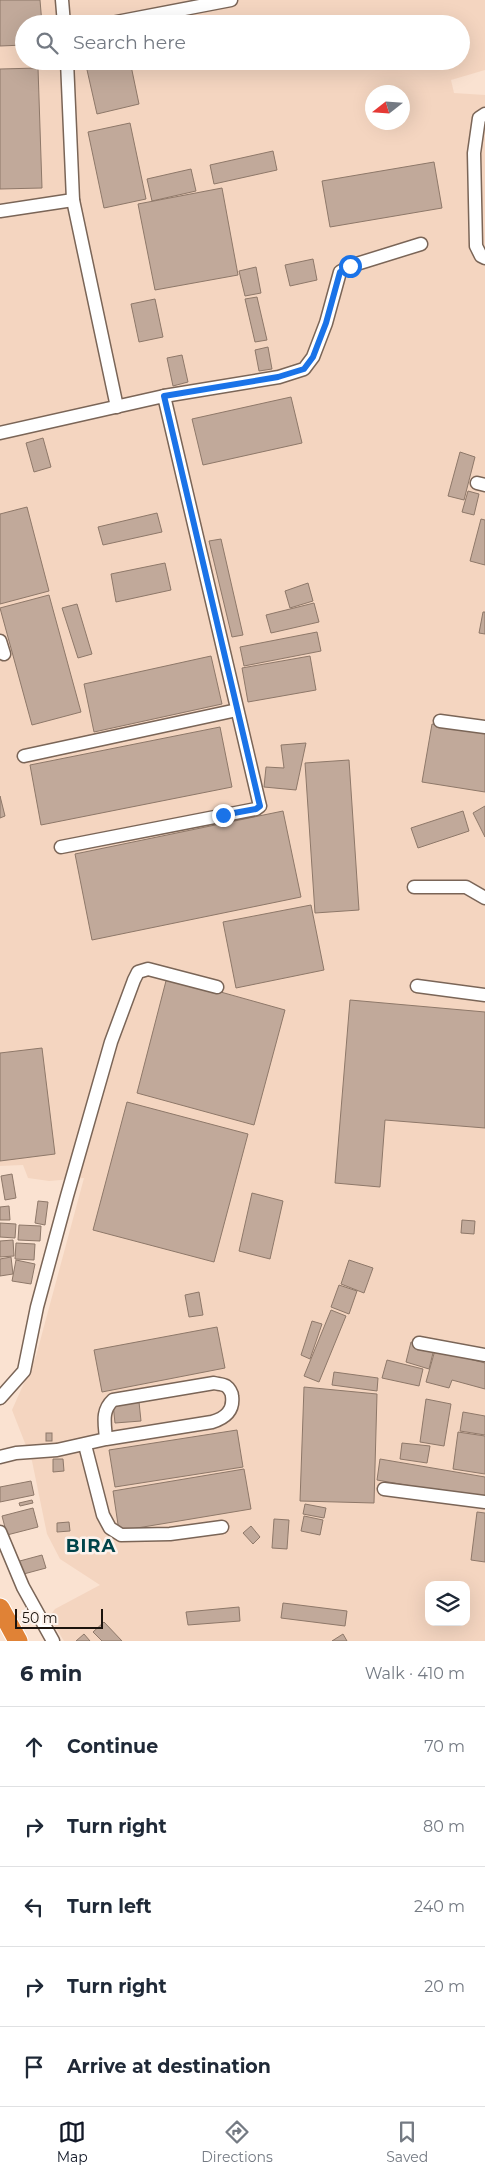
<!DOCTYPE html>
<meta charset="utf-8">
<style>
:root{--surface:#fff;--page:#f6f6f7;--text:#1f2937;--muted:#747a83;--line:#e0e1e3;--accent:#111827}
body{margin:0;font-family:Montserrat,sans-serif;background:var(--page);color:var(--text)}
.controls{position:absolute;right:15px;bottom:15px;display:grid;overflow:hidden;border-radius:10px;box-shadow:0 5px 20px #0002}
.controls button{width:45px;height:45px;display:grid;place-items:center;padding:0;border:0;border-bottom:1px solid var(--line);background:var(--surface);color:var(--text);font:25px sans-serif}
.compass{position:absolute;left:365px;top:85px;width:45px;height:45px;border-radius:50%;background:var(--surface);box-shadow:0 5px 20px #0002;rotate:253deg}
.scale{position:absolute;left:15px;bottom:12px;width:88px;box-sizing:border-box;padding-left:5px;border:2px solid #1b130d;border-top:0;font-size:14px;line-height:18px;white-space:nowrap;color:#1b130d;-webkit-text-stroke:4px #fcf2ec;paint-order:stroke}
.stop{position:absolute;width:15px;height:15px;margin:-11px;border:4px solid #1a73e8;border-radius:50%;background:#fff}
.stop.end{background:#1a73e8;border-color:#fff;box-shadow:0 1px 5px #0008}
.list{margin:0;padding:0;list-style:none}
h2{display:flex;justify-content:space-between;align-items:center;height:65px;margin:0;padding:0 20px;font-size:21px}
h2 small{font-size:16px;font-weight:400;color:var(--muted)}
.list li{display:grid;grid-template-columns:32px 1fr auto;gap:15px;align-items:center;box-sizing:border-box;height:80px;padding:0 20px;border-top:1px solid var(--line)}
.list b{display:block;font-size:19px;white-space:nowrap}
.list em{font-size:16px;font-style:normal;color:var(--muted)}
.icon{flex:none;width:28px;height:28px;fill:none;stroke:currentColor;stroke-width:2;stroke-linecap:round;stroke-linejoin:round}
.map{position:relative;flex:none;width:485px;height:1641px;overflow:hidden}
.search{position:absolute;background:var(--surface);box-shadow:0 5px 20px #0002;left:15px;right:15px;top:15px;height:55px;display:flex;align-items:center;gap:12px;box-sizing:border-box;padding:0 18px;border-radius:28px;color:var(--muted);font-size:19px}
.sheet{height:465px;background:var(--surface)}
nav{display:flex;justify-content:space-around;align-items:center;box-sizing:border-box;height:70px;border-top:1px solid var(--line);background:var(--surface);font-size:14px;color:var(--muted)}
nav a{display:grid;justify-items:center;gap:2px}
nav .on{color:var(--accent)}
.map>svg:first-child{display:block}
</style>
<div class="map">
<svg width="485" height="1641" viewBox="0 0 485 1641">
<rect width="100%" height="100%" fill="#fae2d1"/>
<path fill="#f4d5c0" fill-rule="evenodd" d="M0,0H485V70L451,80L454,93L485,95V1641H64L49,1617L55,1609L100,1585L60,1559L47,1534L32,1461L12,1410L36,1356L84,1178L49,1181L28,1178L23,1165L0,1166ZM24,24H461V61H24ZM372,92H402V122H372ZM429,1585H466V1622H429Z"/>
<g fill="#c1a99a" stroke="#8e7869">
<polygon points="0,0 40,0 42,24 24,24 24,45 0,46"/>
<polygon points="85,61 130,61 139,104 97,114"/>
<polygon points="38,68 42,188 0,189 0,69"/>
<polygon points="130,123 146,199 104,208 88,132"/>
<polygon points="273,151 277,170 214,184 210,165"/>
<polygon points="434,162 442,208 330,227 322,181"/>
<polygon points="191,169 196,191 152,201 147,179"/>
<polygon points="222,188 238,275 155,290 138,204"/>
<polygon points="313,259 317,280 290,286 285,265"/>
<polygon points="256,267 261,293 245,296 239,271"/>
<polygon points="257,297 267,340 255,342 245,299"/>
<polygon points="155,299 163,337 139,342 131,304"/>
<polygon points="268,347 272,369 259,371 255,350"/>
<polygon points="182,355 188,382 173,386 167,358"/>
<polygon points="291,397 302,443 203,465 192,419"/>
<polygon points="43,438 51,467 34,472 26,443"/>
<polygon points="460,452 475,457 464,500 448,496"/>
<polygon points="468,491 479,494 474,515 462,512"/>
<polygon points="27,507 49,591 0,604 0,514"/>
<polygon points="157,513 162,532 103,545 98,527"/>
<polygon points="481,519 485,520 485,565 470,561"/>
<polygon points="221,539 243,635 232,637 209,541"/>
<polygon points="165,563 171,590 116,602 111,574"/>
<polygon points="308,583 313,601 290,608 285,591"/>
<polygon points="49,595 81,712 32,725 0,608"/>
<polygon points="314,603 319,622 271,633 266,615"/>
<polygon points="77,604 92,654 78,658 62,608"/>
<polygon points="483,612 485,612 485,634 479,633"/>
<polygon points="317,632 321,651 244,666 240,647"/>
<polygon points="211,656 222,704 94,732 84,684"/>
<polygon points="310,656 316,690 248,702 242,668"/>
<polygon points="432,724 485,733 485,792 422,782"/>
<polygon points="220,727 232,787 41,825 30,765"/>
<polygon points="306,743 296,790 264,787 266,767 284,768 281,745"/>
<polygon points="349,760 359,910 315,913 305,763"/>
<polygon points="0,796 5,816 0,818"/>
<polygon points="485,806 485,837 473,813"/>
<polygon points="283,811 301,897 92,940 75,854"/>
<polygon points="463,811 469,831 418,848 411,828"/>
<polygon points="311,905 324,970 236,988 223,922"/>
<polygon points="167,977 285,1010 254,1125 137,1093"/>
<polygon points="350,1000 485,1012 485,1128 385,1120 380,1187 335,1183"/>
<polygon points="42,1048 55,1154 0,1161 0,1053"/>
<polygon points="127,1102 248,1134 214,1262 93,1230"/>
<polygon points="12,1174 16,1198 5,1200 1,1176"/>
<polygon points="252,1193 283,1201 270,1259 239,1251"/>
<polygon points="38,1201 48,1202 45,1225 35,1223"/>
<polygon points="9,1206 10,1220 0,1220 0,1207"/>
<polygon points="462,1220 475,1221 474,1234 461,1233"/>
<polygon points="0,1223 16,1224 15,1238 0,1237"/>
<polygon points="19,1225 41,1226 40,1241 18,1240"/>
<polygon points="13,1240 14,1256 0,1257 0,1241"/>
<polygon points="16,1243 35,1244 34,1260 15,1259"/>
<polygon points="11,1257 13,1274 0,1276 0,1259"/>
<polygon points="16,1260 35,1264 31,1284 12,1281"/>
<polygon points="349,1260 373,1268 364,1293 341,1284"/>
<polygon points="339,1285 357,1291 349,1314 331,1307"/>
<polygon points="199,1292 203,1315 189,1317 185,1295"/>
<polygon points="331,1310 346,1316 319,1382 304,1376"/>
<polygon points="312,1321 322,1324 310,1359 301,1355"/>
<polygon points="217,1327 225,1368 102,1392 94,1350"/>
<polygon points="411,1342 434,1349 429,1369 406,1362"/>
<polygon points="435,1350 485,1363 485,1389 452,1380 449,1388 426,1382"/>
<polygon points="387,1360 423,1369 419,1386 382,1378"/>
<polygon points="334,1372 378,1378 377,1391 332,1385"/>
<polygon points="304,1387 377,1394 374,1503 300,1501"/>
<polygon points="426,1399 451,1404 444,1446 420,1442"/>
<polygon points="139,1402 141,1421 115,1423 113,1404"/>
<polygon points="463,1412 485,1416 485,1435 460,1431"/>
<polygon points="237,1430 243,1467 115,1487 109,1450"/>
<polygon points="458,1432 485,1436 485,1474 453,1469"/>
<rect x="46" y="1433" width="6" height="8"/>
<polygon points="402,1443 430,1446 427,1463 400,1459"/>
<polygon points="53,1459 63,1459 64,1471 53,1472"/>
<polygon points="380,1459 485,1477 485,1499 377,1480"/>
<polygon points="244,1469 251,1509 119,1531 113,1491"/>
<polygon points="31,1481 34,1495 0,1502 0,1487"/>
<polygon points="32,1500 33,1503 20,1506 19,1503"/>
<polygon points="305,1504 326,1508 324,1518 303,1514"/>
<polygon points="33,1508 38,1527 7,1535 2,1516"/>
<polygon points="477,1512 485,1513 485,1562 471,1560"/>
<polygon points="304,1516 323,1520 320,1535 301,1531"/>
<polygon points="274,1519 289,1520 287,1549 272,1548"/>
<polygon points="69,1522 70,1531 57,1532 57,1523"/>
<polygon points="251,1526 260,1537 253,1544 243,1533"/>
<polygon points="42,1555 46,1568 20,1575 16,1562"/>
<polygon points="283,1603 347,1611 345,1626 281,1618"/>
<polygon points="239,1607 240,1621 188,1625 186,1612"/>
<polygon points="104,1622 122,1641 102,1641 93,1632"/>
<polygon points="84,1634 90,1641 76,1641"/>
<polygon points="343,1634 347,1641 332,1641"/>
</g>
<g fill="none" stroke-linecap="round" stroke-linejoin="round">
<defs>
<g id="minor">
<polyline points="62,0 64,24"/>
<polyline points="106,24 231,0"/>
<polyline points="67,61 73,200 117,407"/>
<polyline points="485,114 479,118 474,153 476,246 481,256 485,258"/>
<polyline points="0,211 73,200"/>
<polyline points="164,396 279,377 304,369 313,357 326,323 340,272 350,266 421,244"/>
<polyline points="0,433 164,396 259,802 260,806 256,809 61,847"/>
<polyline points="477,483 485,485"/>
<polyline points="0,641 4,654"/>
<polyline points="440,721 485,727"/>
<polyline points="24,756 237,710"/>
<polyline points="414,887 466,887 485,898"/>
<polyline points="417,986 485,995"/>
<polyline points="419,1343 485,1355"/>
<polyline points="0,1398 24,1371 37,1307 67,1196 111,1042 134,980 138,972 148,969 217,987"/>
<polyline points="85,1445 103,1515 110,1528 121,1535 170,1534 222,1527"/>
<path d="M0,1457L16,1453L57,1450L106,1439L212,1422C225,1418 234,1411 232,1396C232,1393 229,1388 226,1386C223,1384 217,1384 214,1383L113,1400C101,1411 105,1424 106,1439"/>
<polyline points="384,1489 485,1502"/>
<polyline points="0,1532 23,1587 53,1641"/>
</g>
<polyline id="highway" points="0,1608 18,1641"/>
</defs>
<use href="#minor" stroke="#7a6557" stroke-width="15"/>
<use href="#highway" stroke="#fff" stroke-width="21"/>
<use href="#minor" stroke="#fff" stroke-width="12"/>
<use href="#highway" stroke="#e08236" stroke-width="19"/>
</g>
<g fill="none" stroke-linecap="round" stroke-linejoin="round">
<polyline stroke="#1a73e8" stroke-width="6" points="223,815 256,809 260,806 259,802 164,396 278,377 304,369 313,357 326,323 340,272 350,266"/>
</g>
<g text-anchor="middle" stroke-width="5" stroke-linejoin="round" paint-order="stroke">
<g font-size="18" font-weight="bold" letter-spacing="1" fill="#00444a" stroke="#fcf2ec">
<text x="91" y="1552">BIRA</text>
</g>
</g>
</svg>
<div class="controls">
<button><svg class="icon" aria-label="layers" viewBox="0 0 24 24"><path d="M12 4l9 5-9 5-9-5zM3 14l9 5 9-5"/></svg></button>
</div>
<svg class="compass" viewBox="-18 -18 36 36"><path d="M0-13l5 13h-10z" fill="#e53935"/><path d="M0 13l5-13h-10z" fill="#747a83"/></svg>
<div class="scale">50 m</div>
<div class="stop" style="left:350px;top:266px"></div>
<div class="stop end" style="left:223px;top:815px"></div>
<div class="search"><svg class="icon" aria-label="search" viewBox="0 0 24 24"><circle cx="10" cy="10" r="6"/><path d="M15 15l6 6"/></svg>Search here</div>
</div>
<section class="sheet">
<h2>6 min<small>Walk · 410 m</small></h2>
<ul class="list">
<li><svg class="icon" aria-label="ahead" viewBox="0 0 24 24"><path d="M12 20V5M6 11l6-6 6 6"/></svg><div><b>Continue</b></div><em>70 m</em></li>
<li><svg class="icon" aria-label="right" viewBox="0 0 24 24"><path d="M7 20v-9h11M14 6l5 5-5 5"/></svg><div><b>Turn right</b></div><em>80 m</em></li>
<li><svg class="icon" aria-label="left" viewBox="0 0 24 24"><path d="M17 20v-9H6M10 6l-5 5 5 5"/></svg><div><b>Turn left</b></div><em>240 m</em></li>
<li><svg class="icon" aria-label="right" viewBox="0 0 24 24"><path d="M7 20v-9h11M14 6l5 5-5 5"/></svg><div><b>Turn right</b></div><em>20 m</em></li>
<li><svg class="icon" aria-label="arrive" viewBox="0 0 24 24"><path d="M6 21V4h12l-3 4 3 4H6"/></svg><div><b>Arrive at destination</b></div></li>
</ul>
</section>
<nav>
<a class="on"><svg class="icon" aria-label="map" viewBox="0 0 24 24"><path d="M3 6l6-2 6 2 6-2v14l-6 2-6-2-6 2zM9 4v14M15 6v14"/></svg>Map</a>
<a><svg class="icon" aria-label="directions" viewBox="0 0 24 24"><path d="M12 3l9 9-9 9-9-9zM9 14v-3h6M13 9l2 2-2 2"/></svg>Directions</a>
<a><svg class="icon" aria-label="saved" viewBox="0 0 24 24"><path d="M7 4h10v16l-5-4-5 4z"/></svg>Saved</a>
</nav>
